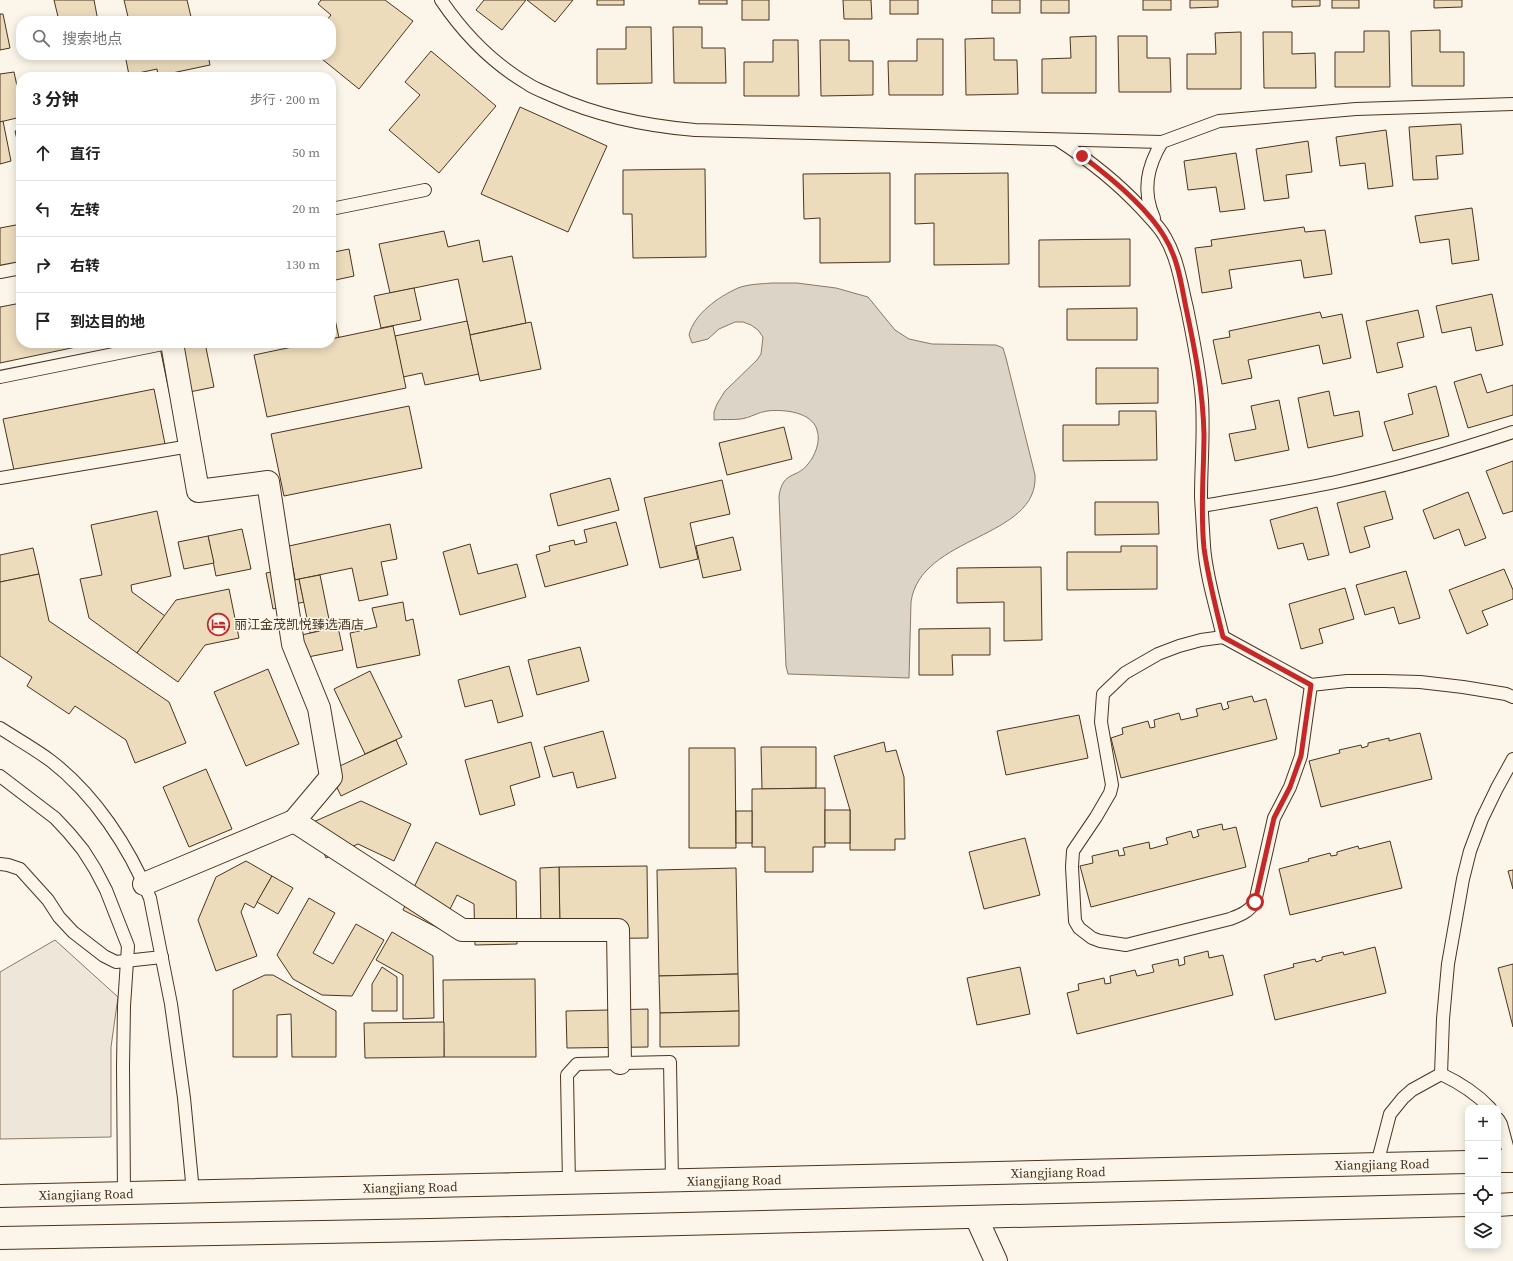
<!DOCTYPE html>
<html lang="zh">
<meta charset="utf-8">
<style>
:root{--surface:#fff;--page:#f2f2f2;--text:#222;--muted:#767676;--line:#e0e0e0}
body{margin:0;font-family:"Source Serif 4","Noto Sans SC",serif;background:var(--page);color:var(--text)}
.controls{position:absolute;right:12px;bottom:12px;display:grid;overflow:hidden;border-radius:8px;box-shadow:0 2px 10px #0003}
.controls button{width:36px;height:36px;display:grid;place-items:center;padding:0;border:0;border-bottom:1px solid var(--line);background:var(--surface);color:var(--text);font:20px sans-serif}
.stop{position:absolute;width:12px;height:12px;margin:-9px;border:3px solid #c62828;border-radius:50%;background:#fff}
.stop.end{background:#c62828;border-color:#fff;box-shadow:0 1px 4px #0008}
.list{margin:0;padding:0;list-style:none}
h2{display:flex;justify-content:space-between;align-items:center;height:52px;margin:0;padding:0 16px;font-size:17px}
h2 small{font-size:13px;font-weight:400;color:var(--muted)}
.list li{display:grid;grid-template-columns:26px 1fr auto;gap:12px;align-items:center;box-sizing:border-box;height:56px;padding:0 16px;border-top:1px solid var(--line)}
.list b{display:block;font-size:15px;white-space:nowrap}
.list em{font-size:13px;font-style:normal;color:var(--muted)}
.icon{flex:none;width:22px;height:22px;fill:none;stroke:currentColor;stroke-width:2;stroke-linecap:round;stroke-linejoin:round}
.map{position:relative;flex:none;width:1513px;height:1261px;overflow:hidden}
.search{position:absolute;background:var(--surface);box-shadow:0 2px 10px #0003;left:16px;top:16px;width:320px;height:44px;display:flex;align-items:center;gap:10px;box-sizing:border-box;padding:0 14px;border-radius:16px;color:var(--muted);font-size:15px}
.panel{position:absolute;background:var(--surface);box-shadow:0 2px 10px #0003;left:16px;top:72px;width:320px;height:276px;border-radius:16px}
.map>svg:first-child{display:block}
</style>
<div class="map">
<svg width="1513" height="1261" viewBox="0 0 1513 1261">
<rect width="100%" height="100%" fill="#fbf6e9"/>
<polygon fill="#ede6d9" stroke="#887966" points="55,940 118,997 111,1047 111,1137 0,1139 0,972"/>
<path fill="#dcd4c6" stroke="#887966" d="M772,283H797L836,288L868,297L895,330L909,339L932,344L996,345L1003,348L1006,358L1035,475C1039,539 920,535 911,602L909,678L788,674L786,666L779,496C783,470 797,479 808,464C815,456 821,441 817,430C812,412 784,409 767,411C758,412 750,418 741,419C732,420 723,419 714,420V412L717,404L725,391L757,360L761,354L763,337L758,330L751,325L743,322H735L719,329L708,339L692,343L689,335C694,314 718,297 738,288C748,284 761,284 772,283Z"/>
<g fill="#ecdcbc" stroke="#4a3520">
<polygon points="54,0 94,0 98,21 59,21"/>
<polygon points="124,0 187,0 192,21 129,21"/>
<polygon points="321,0 385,0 413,21 359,89 317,55 331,55 331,21 326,21 331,15 318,4"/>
<polygon points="484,0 526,0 502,30 476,10"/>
<polygon points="527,0 573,0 555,22"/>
<rect x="597" y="0" width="27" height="5"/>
<rect x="699" y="0" width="28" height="4"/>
<rect x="742" y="0" width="27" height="20"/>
<polygon points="843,0 871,0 872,19 844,19"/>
<rect x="890" y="0" width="28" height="14"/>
<rect x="992" y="0" width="28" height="13"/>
<rect x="1041" y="0" width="28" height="13"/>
<rect x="1143" y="0" width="28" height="10"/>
<polygon points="1190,0 1218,0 1218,7 1190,8"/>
<polygon points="1292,0 1320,0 1320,6 1292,7"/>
<rect x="1332" y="0" width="27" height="8"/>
<polygon points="1434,0 1462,0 1462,7 1434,8"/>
<polygon points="0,14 3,14 10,48 0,50"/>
<polygon points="626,27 651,27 652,83 597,84 597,49 626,49"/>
<polygon points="673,27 702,27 702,48 725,48 726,83 674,83"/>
<polygon points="1440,30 1440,52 1464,52 1464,86 1412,86 1411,31"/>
<polygon points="1364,31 1389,31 1390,87 1335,87 1335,52 1364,52"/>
<polygon points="1241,32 1241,89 1187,89 1187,54 1216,54 1215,33"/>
<polygon points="1263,32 1292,32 1292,54 1315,53 1316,88 1264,88"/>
<polygon points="1096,36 1096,93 1042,93 1042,59 1071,58 1070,37"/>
<polygon points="1118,36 1147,36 1147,58 1170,58 1171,92 1119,92"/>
<polygon points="994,38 994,60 1017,60 1018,94 966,95 965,39"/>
<polygon points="917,39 943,39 943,95 889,95 888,61 917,61"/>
<polygon points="773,40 798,40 799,96 744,96 744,62 773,62"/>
<polygon points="820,40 849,40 849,61 873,61 873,95 821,96"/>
<polygon points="431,51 496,106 439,173 389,130 420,95 405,82"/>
<polygon points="125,55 208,55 210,65 158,76 157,69 129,75"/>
<polygon points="14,72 21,105 21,117 0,122 0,74"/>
<polygon points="520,107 607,146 568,232 481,194"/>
<polygon points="3,121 11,161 0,164 0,122"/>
<polygon points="1461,124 1463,154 1436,156 1438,179 1413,180 1409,127"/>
<polygon points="21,130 21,157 15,131"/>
<polygon points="1386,130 1393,186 1368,189 1365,163 1340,166 1336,137"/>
<polygon points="1308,141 1312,172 1286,175 1289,198 1264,201 1256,149"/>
<polygon points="1236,153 1245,209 1220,212 1216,187 1188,190 1184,161"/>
<polygon points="705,169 706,257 633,258 632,214 623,214 623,170"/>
<polygon points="890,173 890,262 820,263 820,218 804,219 803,174"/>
<polygon points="1008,173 1009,264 934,265 934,223 915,224 915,174"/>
<polygon points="1472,208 1479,260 1452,264 1449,239 1420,243 1415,216"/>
<polygon points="21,224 21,270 0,274 0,228"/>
<polygon points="1304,227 1305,232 1325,230 1332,274 1304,278 1301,260 1229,270 1232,288 1202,293 1195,248 1212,246 1211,240"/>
<polygon points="444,231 448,247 479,240 483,262 512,256 526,323 470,335 458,279 390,293 379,244"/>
<polygon points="1130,239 1130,286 1039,287 1039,240"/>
<polygon points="331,246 333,246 334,252 349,249 354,276 331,281"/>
<polygon points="414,288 421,320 381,328 374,296"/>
<polygon points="1492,294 1503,345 1476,351 1471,327 1442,333 1436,306"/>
<polygon points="331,300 339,338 331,339"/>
<polygon points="21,303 21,343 95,343 0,363 0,307"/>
<polygon points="1137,308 1137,340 1067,340 1067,309"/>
<polygon points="1418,310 1424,337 1397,343 1403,367 1377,373 1366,321"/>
<polygon points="1320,312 1322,318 1342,314 1351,358 1323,364 1319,345 1248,360 1252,378 1222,384 1213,340 1230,337 1229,331"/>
<polygon points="467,321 479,374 425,385 422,373 403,377 395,336"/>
<polygon points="531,322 541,369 480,381 470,335"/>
<polygon points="393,326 406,388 267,417 254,355 311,343 331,343 331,339"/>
<polygon points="159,343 205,343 214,387 170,396"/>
<polygon points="1096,368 1158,368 1158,403 1096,404"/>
<polygon points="1481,374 1487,393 1513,385 1513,415 1468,428 1454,382"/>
<polygon points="1436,386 1449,436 1393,451 1384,422 1413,414 1408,394"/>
<polygon points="154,389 165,444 15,475 3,419"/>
<polygon points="1329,391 1334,416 1359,411 1363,436 1308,448 1298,398"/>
<polygon points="1279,400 1289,450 1235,461 1229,434 1256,429 1251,406"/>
<polygon points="409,406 422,468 284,496 271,434"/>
<polygon points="1119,411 1156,411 1157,460 1063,461 1063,425 1119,425"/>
<polygon points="784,427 792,459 727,475 719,443"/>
<polygon points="1513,461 1513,511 1503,514 1486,471"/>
<polygon points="610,478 619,510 558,526 550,494"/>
<polygon points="722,480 730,514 690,523 698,559 660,568 644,498"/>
<polygon points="1385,491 1393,519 1364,527 1370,547 1350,553 1337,503"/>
<polygon points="1468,492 1486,538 1465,546 1459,529 1434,539 1423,510"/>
<polygon points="1095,502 1158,502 1159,534 1095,535"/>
<polygon points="1317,507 1329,555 1308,560 1303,543 1278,549 1270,520"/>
<polygon points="157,511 171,576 131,585 132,592 165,616 137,653 89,618 80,579 102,575 91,525"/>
<polygon points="616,522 628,565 545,587 536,555 550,551 549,546 574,540 575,545 587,542 584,530"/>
<polygon points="390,524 397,559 381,562 388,595 359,601 352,568 295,580 289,546"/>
<polygon points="242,529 251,569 216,576 208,536"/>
<polygon points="208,536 214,563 184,569 178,542"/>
<polygon points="733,537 741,570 703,578 696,546"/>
<polygon points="470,544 478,574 517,564 526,597 460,615 443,552"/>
<polygon points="1121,546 1157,546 1157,589 1067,590 1067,552 1121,552"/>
<polygon points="33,548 39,574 0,582 0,555"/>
<polygon points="1041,567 1042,640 1004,641 1004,602 957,603 957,568"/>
<polygon points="293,568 295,580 299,579 304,602 273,609 266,573"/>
<polygon points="1504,569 1513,590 1513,599 1482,611 1488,625 1467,634 1449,590"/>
<polygon points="1406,571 1420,618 1399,624 1394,607 1365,615 1356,585"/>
<polygon points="39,574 49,621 169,702 186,743 135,763 126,740 75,706 69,714 27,686 32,677 0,656 0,582"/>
<polygon points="320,575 331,629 310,633 299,579"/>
<polygon points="1345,588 1354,619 1319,629 1323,643 1301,649 1289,604"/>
<polygon points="229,589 239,638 205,645 178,682 137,653 176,600"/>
<polygon points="403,602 406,621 413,619 420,655 357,668 350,633 377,627 372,608"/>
<polygon points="338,627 343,650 288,661 283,639"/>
<polygon points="990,628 990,655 952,655 953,675 919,675 919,629"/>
<polygon points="580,647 589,681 537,695 528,660"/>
<polygon points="509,666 523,716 498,723 492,700 465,707 458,680"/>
<polygon points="268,669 299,744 246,766 214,692"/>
<polygon points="370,671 402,737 365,754 334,689"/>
<polygon points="1252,696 1254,702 1266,699 1277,739 1121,778 1111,738 1123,734 1122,728 1148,721 1150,728 1155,727 1154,720 1179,713 1181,720 1198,716 1196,709 1221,703 1223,710 1229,708 1227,702"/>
<polygon points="1079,715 1088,758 1006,775 997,731"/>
<polygon points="603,731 616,778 577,788 573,772 553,777 544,747"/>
<polygon points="1420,733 1432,779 1321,807 1309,761 1340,753 1339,750 1361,745 1362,748 1368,746 1368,743 1389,738 1389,741"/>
<polygon points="396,740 407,764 341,796 329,771"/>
<polygon points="531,742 540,777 510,786 515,805 480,815 465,760"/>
<polygon points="884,742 886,752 896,750 904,777 905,839 895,839 895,850 850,850 850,810 834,756"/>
<polygon points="761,747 816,747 816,788 762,789"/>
<polygon points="689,748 735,748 736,848 689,848"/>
<polygon points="206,769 232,829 189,847 163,787"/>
<polygon points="825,788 825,847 813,847 813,872 765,872 765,847 752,847 752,789"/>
<polygon points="361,801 411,824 394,861 358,844 326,858 311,823"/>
<rect x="825" y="810" width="25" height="33"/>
<rect x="736" y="811" width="16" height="32"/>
<polygon points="1222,824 1223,830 1236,827 1246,867 1091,907 1080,866 1093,863 1092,856 1118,850 1119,856 1125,855 1123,848 1149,842 1150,849 1168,844 1166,838 1191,831 1193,838 1199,836 1197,830"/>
<polygon points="1025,838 1040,895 984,909 969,852"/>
<polygon points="1390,841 1402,888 1290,915 1279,869 1309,861 1308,859 1330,853 1331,856 1337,855 1337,852 1358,846 1359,849"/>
<polygon points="436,842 516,881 517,944 475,945 474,904 457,895 440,929 403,910"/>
<polygon points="246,861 272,876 254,908 245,903 241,912 257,956 216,971 198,920 216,877"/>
<polygon points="647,866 648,938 560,939 559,867"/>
<polygon points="559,867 560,928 541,928 540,868"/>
<polygon points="736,868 738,974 659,976 657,870"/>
<polygon points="1513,870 1513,889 1508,871"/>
<polygon points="272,876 293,888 278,914 257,902"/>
<polygon points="309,898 335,913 313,953 333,964 356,924 384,940 352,996 322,995 293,979 277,955"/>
<polygon points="392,932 433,956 434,1018 403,1019 403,975 376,960"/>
<polygon points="1375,947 1386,993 1275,1020 1264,975 1294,967 1293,964 1315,959 1316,962 1322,960 1322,957 1343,952 1344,955"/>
<polygon points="1208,951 1209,958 1223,955 1233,995 1077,1034 1067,993 1079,990 1078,984 1104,978 1105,984 1111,983 1110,976 1135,970 1137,976 1154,972 1152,965 1178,959 1179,966 1185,964 1184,957"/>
<polygon points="1513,964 1513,1027 1498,968"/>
<polygon points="382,967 397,977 397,1011 372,1011 372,984"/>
<polygon points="1020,967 1030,1014 977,1025 967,978"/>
<polygon points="738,974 739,1011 660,1013 659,976"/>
<polygon points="265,975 273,975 336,1011 336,1057 292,1057 291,1014 277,1015 277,1057 233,1057 233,990"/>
<polygon points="535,979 536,1057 444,1057 443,980"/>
<polygon points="648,1009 648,1047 567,1048 566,1011"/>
<polygon points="739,1011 739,1046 660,1047 660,1013"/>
<polygon points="444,1022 444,1057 365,1058 364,1023"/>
</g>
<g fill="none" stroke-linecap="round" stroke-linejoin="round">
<defs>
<g id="lane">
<path d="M441,0C464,34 492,63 528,84C535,89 545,92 553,96C598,116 646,126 695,130L1162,142L1219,121L1356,109L1513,104"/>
<path d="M1058,140C1089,160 1117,182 1142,209C1150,218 1159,226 1165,237C1178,259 1181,284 1187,308C1193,339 1200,370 1202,401C1204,434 1201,465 1201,497C1202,513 1203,530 1204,546C1206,576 1216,607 1223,637"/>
<polyline points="331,209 425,190"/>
<path d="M1154,218C1142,191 1147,167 1162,142"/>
<polyline points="0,272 21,268"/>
<polyline points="0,377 168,343"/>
<polyline points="0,478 190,446"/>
<path d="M1202,506C1248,498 1294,491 1340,481C1398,468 1456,451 1513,432"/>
<path d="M1311,685L1301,756L1290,787L1274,818L1255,902C1249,912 1240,915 1230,919L1126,945L1100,941L1092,938L1079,928L1075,921L1072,867L1073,851L1096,817L1110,793L1112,785L1101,722L1103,694L1125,673L1158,654L1179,646L1201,640L1223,637L1311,685L1347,681H1384L1420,682L1463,687L1506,694L1513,697"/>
<path d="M0,728C17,739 35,749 51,761C95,795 129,847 150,898L171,1004L184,1098L193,1192"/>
<polyline points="0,776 55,818 69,833 83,850 95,869 106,890 128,946 124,1006 123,1067 124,1193"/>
<polyline points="0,864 8,865 20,869 48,900 59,917 73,932 104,956 116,962 162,957"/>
<polyline points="1441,1074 1443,1019 1448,964 1463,879 1470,851 1482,819 1497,788 1513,759"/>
<path d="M1441,1074C1460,1083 1476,1093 1490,1108"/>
<polyline points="1498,1119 1501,1124 1511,1161"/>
<polyline points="1377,1164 1390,1114 1403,1098 1412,1090 1441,1074"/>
<polyline points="569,1184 567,1075 577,1064 670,1062 672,1181"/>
</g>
<g id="street">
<polyline points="294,821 462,930 618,930 620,1063"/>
<polyline points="144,884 294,821 331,777 319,708 293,644 268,482 198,491 172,343"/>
<polyline points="976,1217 996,1261"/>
</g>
<g id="primary">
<polyline points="1498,1161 1513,1161"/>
<polyline points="0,1196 1468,1162"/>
<polyline points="1498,1205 1513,1204"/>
<polyline points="0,1238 431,1230 1468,1205"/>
</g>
</defs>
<use href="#lane" stroke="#4a3520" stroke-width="14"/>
<use href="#street" stroke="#4a3520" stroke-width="24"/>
<use href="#primary" stroke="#4a3520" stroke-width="24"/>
<use href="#lane" stroke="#fbf6e9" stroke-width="12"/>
<use href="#street" stroke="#fbf6e9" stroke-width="22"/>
<use href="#primary" stroke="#fbf6e9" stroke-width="22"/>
</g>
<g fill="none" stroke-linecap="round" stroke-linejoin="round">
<path stroke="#c62828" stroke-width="5" d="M1082,156C1110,177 1146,206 1164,236C1178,258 1181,283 1186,308C1195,350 1203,391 1204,434C1204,472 1200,510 1204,548C1208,578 1216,608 1223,637L1311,685L1301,756L1290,787L1274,818L1255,902"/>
</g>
<defs>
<symbol id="hotel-ring" viewBox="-11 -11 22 22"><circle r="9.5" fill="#fbf6e9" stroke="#c62828" stroke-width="1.5"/><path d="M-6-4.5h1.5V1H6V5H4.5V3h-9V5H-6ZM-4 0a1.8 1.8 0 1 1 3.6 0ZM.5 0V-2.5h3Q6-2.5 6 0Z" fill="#c62828"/></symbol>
</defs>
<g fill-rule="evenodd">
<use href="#hotel-ring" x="206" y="612" width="25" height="25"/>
</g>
<g text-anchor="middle" stroke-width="3" stroke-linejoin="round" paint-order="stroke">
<g font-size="13" fill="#4a3520" stroke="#fbf6e9" text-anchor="start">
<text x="234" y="629">丽江金茂凯悦臻选酒店</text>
</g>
<g font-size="13" fill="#4a3520" stroke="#fbf6e9">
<text transform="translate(1382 1164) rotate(-1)" y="5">Xiangjiang Road</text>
<text transform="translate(1058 1172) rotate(-1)" y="5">Xiangjiang Road</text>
<text transform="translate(734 1180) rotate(-1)" y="5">Xiangjiang Road</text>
<text transform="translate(410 1187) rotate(-1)" y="5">Xiangjiang Road</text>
<text transform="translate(86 1194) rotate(-1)" y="5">Xiangjiang Road</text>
</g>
</g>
</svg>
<div class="controls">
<button>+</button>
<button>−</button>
<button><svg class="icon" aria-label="locate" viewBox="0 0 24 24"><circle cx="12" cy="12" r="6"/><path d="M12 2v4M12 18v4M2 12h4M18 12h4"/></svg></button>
<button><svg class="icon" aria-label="layers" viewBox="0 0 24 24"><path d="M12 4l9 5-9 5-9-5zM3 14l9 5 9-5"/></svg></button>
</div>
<div class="stop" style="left:1255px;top:902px"></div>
<div class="stop end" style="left:1082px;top:156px"></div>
<div class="search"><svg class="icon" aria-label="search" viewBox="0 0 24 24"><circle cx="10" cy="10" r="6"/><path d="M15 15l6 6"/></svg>搜索地点</div>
<section class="panel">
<h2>3 分钟<small>步行 · 200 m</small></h2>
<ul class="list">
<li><svg class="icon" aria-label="ahead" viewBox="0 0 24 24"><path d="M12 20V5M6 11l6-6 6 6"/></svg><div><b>直行</b></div><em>50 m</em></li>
<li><svg class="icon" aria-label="left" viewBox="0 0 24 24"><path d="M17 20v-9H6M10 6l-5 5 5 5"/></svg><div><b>左转</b></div><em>20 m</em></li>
<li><svg class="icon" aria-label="right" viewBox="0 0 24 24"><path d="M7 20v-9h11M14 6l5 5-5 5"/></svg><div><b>右转</b></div><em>130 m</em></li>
<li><svg class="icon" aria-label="arrive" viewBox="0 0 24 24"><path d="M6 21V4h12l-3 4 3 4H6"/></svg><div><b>到达目的地</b></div></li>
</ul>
</section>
</div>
